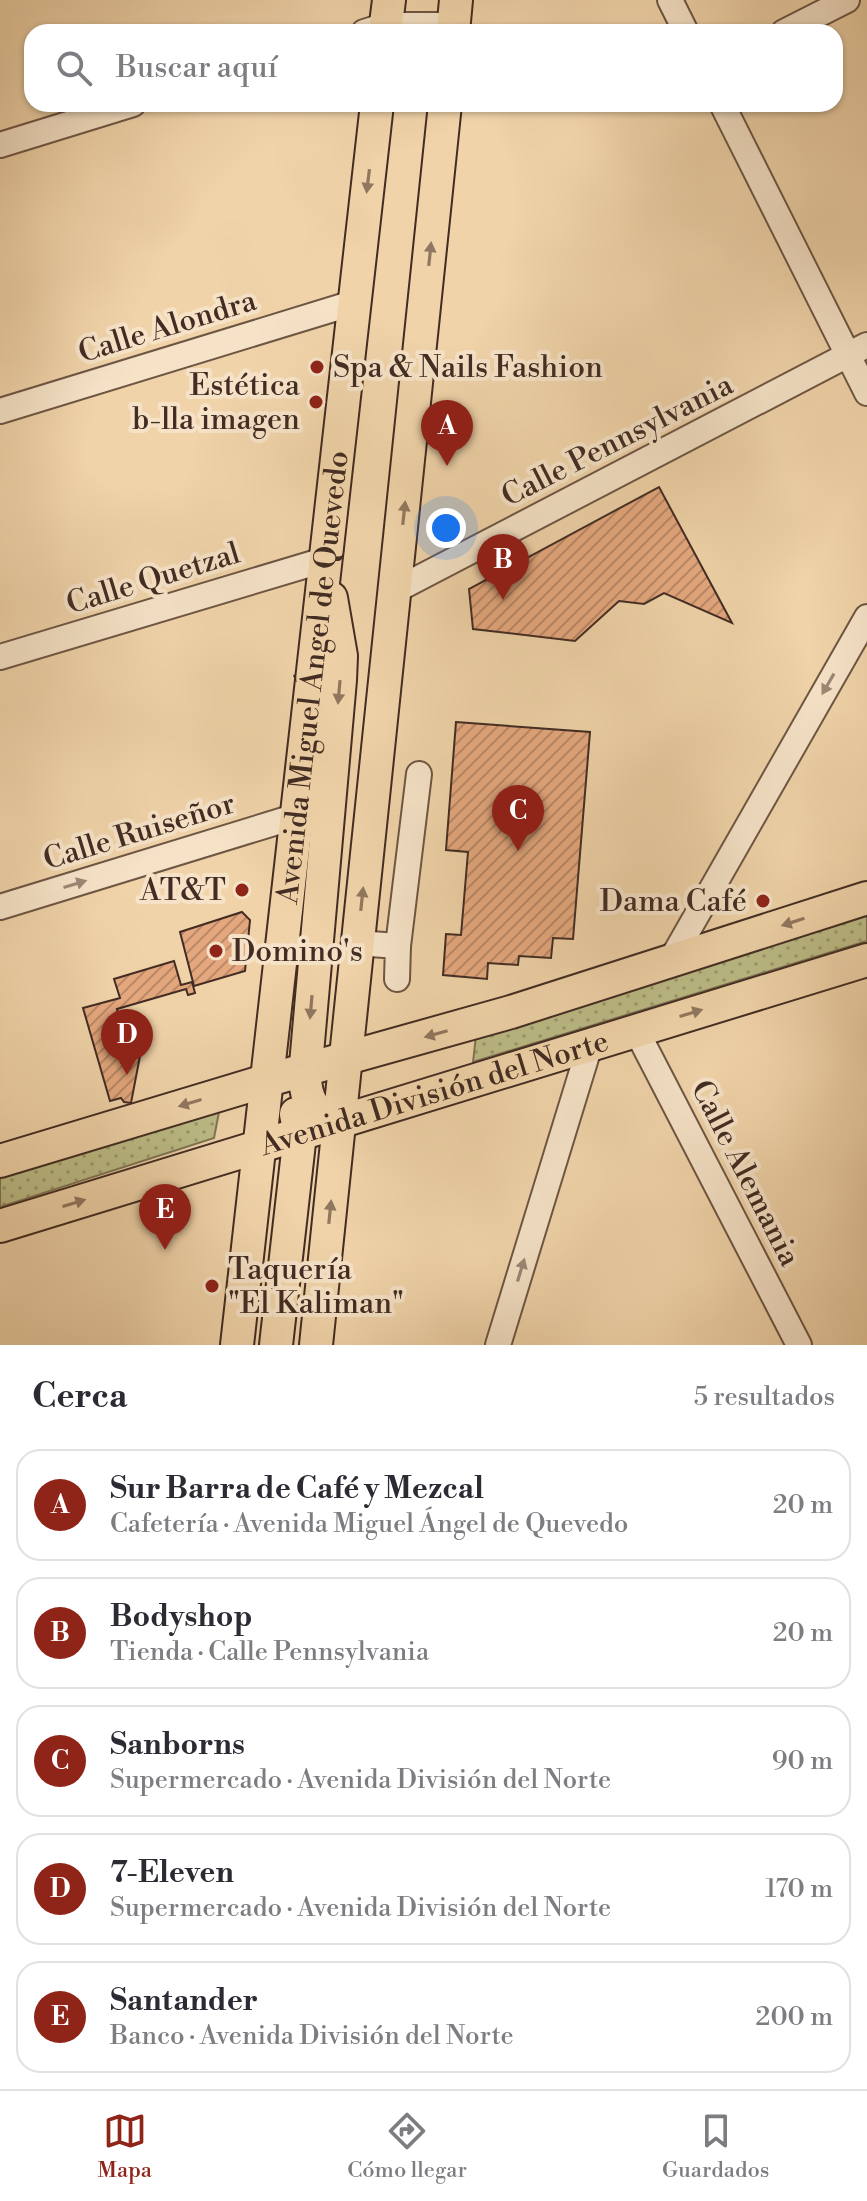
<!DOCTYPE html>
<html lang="es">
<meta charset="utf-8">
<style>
:root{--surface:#fff;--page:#f2f2f3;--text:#2b2b33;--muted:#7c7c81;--line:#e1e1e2;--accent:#8f2418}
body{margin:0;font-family:"Libre Bodoni",serif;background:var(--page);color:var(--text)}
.you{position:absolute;left:446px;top:528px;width:28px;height:28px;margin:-20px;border:6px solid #fff;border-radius:50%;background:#1a73e8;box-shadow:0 0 0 12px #1a73e833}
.badge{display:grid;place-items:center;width:52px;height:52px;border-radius:50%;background:var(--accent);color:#fff;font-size:26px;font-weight:700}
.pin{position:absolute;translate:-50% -66px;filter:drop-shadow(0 2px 4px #0008)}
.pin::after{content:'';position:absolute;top:42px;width:28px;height:24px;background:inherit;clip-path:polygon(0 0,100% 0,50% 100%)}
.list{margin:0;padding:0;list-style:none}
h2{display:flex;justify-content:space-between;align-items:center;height:104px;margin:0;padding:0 32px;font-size:34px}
h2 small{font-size:26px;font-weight:400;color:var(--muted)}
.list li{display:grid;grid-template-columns:52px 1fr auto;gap:24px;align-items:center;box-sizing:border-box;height:112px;margin:0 16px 16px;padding:0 16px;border:2px solid var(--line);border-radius:24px}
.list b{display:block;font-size:30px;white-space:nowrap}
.list p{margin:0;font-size:26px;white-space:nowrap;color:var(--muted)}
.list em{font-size:26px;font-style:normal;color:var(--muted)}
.icon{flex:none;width:44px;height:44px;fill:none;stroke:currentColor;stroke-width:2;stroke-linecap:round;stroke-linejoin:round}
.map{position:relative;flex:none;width:867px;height:1345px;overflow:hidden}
.search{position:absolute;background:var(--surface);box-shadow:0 2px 6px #0004;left:24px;right:24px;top:24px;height:88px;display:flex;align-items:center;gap:20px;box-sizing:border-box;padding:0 28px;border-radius:24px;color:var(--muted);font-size:30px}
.sheet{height:744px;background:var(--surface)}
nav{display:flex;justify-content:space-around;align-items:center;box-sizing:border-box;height:112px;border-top:2px solid var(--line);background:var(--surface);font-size:22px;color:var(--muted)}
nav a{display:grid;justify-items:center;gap:4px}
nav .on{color:var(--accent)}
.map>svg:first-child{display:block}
</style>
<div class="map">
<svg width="867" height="1345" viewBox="0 0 867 1345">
<defs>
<pattern id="grass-dots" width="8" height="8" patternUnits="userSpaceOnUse" patternTransform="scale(2)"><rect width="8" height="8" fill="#bcbc86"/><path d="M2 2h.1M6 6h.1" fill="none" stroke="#9a996d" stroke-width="1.8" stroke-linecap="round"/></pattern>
<pattern id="building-hatch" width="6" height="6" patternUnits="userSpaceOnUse" patternTransform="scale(2)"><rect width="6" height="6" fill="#e5a87e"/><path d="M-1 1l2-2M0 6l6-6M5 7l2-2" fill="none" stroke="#bb8967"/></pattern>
</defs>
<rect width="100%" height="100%" fill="#f0d3a9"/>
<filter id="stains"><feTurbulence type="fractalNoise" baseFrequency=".0025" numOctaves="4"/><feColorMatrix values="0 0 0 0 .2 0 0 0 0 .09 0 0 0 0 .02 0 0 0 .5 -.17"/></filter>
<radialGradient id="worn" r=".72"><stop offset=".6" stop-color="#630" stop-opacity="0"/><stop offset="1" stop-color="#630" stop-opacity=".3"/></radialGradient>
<g fill="url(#grass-dots)" stroke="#7f7454" stroke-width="2">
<polygon points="867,912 867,941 473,1062 476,1036"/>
<polygon points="220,1107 214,1138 0,1207 0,1177"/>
</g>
<g fill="url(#building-hatch)" stroke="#422c23" stroke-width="2">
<polygon points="659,487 732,623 664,593 644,604 619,601 575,641 473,629 469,589"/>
<polygon points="456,722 590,732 573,939 553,938 551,958 519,956 518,965 488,963 487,979 443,975 446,934 461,935 468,852 446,850"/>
<polygon points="242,912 250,920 245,971 194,986 180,932"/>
<polygon points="174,961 181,985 192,982 195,993 188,995 186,989 117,1009 129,1054 140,1056 131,1103 124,1102 121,1098 110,1101 83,1008 120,998 114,979"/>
</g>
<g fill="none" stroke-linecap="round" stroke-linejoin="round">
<defs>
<g id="minor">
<polyline points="670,0 686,32"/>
<polyline points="364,32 386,25 453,25"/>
<polyline points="784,32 847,0"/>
<polyline points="722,104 867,393"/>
<polyline points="0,145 133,104"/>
<polyline points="0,411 353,303"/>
<polyline points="396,590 867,345"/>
<polyline points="0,657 324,560"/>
<polyline points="0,907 297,816"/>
<polyline points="357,943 398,946 397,979"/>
<polyline points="398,946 419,774"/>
<polyline points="670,962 867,617"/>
<polyline points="636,1030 799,1345"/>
<polyline points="498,1345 590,1045"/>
</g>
<g id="major">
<polyline points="385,32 389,0"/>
<polyline points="453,32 456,0"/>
<path d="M331,598L341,656L340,680L305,1076C305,1098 315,1119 339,1123"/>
<polyline points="0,1161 265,1081 511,1012 867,898"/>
<path id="s1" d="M0,1226L867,960"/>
<path id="s2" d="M237,1345L377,104"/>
<polyline points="276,1345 300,1134 296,1114"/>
<polyline points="316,1345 445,104"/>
</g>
</defs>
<use href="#minor" stroke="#6e5644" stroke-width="28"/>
<use href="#major" stroke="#422c23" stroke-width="36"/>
<use href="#minor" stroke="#f5e2c7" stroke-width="24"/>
<use href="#major" stroke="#f0d3a9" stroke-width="32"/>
</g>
<defs><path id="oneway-solid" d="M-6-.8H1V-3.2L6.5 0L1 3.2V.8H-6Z" transform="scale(2)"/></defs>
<g fill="#90775f">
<use href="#oneway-solid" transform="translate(368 181) rotate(97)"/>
<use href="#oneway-solid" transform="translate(430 254) rotate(-84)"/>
<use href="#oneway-solid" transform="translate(404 513) rotate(-84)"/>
<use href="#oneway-solid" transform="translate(339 692) rotate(95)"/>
<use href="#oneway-solid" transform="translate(362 899) rotate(-84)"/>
<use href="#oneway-solid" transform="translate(793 922) rotate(162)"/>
<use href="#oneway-solid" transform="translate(311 1007) rotate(95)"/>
<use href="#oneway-solid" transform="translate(691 1013) rotate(-17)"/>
<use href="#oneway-solid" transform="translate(436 1034) rotate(164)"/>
<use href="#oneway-solid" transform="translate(190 1103) rotate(163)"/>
<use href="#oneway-solid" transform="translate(74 1203) rotate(-17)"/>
<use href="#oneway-solid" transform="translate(330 1212) rotate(-84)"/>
</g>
<g fill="#9c8775">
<use href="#oneway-solid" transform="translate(828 684) rotate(120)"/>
<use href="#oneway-solid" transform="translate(75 884) rotate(-17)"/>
<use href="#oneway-solid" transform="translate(521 1270) rotate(-73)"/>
</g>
<g fill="#8f2418" stroke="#f5e2c7" stroke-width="3">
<circle cx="317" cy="367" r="8"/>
<circle cx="316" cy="402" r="8"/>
<circle cx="242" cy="890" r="8"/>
<circle cx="763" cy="901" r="8"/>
<circle cx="216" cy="951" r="8"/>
<circle cx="212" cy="1286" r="8"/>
</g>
<g text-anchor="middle" stroke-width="8" stroke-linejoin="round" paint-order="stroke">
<g font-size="30" fill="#422c23" stroke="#f5e2c7">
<text transform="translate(167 326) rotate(-17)" y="10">Calle Alondra</text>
<text transform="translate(617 440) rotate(-27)" y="10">Calle Pennsylvania</text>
<text transform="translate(153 578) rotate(-17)" y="10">Calle Quetzal</text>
<text dy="10" stroke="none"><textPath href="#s2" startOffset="672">Avenida Miguel Ángel de Quevedo</textPath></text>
<text transform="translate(139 831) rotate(-17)" y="10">Calle Ruiseñor</text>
<text dy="10" stroke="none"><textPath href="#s1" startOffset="454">Avenida División del Norte</textPath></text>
<text transform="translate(746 1173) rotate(63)" y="10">Calle Alemania</text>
</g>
<g font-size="30" fill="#422c23" stroke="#f5e2c7" text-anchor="start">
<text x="333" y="377">Spa &amp; Nails Fashion</text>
<text x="300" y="395" text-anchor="end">Estética<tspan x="300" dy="34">b-lla imagen</tspan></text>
<text x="226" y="900" text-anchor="end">AT&amp;T</text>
<text x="747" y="911" text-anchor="end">Dama Café</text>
<text x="232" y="961">Domino's</text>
<text x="228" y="1279">Taquería<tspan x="228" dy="34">"El Kaliman"</tspan></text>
</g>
</g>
<rect width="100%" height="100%" filter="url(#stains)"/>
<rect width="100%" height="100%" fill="url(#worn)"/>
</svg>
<div class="you"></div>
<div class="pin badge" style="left:447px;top:466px">A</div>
<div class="pin badge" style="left:503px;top:600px">B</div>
<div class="pin badge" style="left:518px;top:851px">C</div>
<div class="pin badge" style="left:127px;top:1075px">D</div>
<div class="pin badge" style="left:165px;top:1250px">E</div>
<div class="search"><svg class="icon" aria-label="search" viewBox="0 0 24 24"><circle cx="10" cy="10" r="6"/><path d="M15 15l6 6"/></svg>Buscar aquí</div>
</div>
<section class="sheet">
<h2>Cerca<small>5 resultados</small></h2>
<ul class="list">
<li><span class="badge">A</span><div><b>Sur Barra de Café y Mezcal</b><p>Cafetería · Avenida Miguel Ángel de Quevedo</p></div><em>20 m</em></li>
<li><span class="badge">B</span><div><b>Bodyshop</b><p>Tienda · Calle Pennsylvania</p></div><em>20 m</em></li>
<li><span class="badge">C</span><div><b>Sanborns</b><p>Supermercado · Avenida División del Norte</p></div><em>90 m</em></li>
<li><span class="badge">D</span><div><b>7-Eleven</b><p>Supermercado · Avenida División del Norte</p></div><em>170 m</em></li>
<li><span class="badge">E</span><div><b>Santander</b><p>Banco · Avenida División del Norte</p></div><em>200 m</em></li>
</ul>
</section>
<nav>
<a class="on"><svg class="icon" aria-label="map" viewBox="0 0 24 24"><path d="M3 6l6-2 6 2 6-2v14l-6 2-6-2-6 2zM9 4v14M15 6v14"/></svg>Mapa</a>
<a><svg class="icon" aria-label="directions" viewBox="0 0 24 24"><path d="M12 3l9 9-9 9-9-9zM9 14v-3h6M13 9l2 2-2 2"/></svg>Cómo llegar</a>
<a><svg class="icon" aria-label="saved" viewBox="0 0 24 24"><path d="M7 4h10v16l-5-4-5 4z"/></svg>Guardados</a>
</nav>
